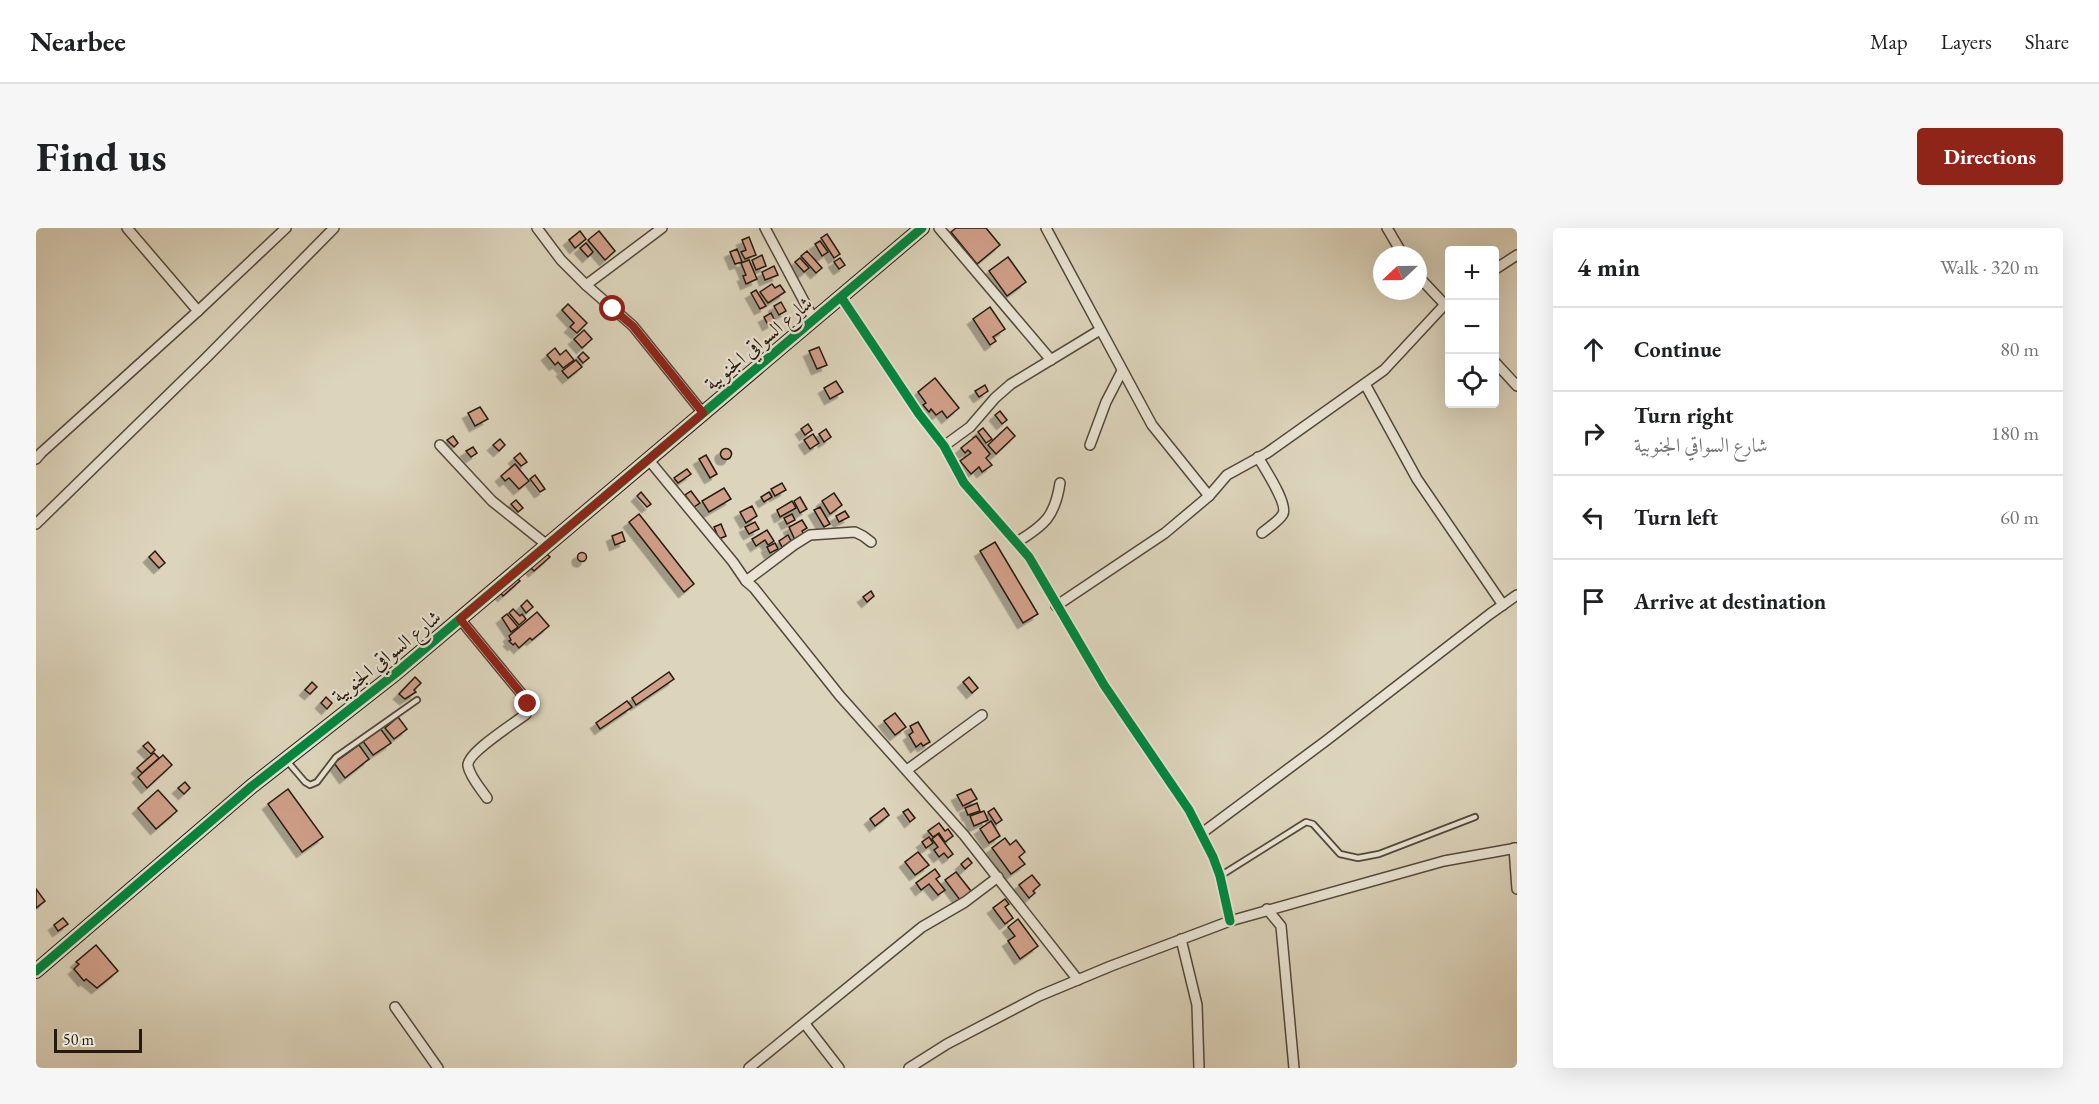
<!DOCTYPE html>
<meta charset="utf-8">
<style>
:root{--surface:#fff;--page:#f6f6f6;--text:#202124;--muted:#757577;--line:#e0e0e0;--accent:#8f2418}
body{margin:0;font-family:"EB Garamond",Amiri,serif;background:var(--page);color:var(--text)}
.controls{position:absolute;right:18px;top:18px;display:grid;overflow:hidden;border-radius:6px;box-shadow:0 6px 24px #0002}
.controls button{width:54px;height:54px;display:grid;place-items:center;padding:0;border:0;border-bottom:2px solid var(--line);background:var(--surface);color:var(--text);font:30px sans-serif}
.compass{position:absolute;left:1337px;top:18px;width:54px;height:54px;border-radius:50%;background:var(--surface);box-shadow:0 6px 24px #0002;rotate:248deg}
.scale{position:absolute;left:18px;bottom:15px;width:88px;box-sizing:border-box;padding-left:6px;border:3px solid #261a10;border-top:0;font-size:16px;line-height:21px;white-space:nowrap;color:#261a10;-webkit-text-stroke:4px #e8e3d3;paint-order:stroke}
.stop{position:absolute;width:18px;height:18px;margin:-14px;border:4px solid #8f2418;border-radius:50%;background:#fff}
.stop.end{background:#8f2418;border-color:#fff;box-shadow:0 2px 6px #0008}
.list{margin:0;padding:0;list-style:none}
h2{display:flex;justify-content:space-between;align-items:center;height:78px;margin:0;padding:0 24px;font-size:26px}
h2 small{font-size:20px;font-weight:400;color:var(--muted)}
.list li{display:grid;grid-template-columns:39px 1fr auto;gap:18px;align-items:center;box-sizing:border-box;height:84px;padding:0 24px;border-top:2px solid var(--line)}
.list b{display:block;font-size:22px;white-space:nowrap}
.list p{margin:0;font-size:20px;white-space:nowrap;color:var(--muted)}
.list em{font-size:20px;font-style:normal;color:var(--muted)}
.icon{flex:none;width:33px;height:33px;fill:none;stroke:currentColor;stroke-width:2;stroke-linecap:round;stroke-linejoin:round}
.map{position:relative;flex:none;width:1481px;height:840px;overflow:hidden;border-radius:6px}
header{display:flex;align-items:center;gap:36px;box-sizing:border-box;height:84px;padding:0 30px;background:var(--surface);border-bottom:2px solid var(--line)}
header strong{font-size:28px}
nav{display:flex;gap:33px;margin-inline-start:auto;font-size:21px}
.intro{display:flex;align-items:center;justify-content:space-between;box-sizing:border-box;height:144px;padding:0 36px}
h1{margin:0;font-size:42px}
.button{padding:15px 27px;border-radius:6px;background:var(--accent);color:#fff;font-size:21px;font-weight:700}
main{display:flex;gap:36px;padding:0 36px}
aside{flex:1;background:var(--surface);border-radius:6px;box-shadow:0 6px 24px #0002}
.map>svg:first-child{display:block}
</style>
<header>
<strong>Nearbee</strong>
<nav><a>Map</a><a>Layers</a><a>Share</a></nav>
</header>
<div class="intro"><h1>Find us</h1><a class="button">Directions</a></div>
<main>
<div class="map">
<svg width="1481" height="840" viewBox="0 0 1481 840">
<defs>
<filter id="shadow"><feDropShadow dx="-5.5" dy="5.5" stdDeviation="0" flood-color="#0004"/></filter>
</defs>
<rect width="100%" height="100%" fill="#dcd4bb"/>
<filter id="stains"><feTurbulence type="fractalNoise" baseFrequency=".00333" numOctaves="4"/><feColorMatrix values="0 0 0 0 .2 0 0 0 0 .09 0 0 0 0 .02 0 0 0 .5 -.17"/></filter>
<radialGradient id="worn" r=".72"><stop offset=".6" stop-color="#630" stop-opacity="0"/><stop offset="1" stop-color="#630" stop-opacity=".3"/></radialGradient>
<g fill="#d09f89" stroke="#261a10" stroke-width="1.5" filter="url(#shadow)">
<polygon points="920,0 950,0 964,17 941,36 915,4"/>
<polygon points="544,3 550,11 539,20 533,12"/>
<polygon points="563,3 579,23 569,32 552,12"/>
<polygon points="791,6 804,26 798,30 785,10"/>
<polygon points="713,9 720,27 709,31 705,24 710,22 706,12"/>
<polygon points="784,13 792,24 786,28 779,16"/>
<polygon points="550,15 557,24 552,29 544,20"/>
<polygon points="701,21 706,34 699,36 694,24"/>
<polygon points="771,23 786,40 780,45 765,28"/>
<polygon points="726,27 730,38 720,42 716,32"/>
<polygon points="972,29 990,54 971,68 953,43"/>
<polygon points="764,30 773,40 768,44 759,34"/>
<polygon points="804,30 809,37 803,41 798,34"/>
<polygon points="713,32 721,51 710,56 707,48 710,47 705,35"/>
<polygon points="738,38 742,47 729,52 726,44"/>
<polygon points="736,56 739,60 744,57 749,64 732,75 724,64"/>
<polygon points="720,62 730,78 724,81 715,65"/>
<polygon points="745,74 750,83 743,87 738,78"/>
<polygon points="532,76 551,95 541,105 534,99 538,95 526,82"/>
<polygon points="954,79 969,101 957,109 960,113 954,117 937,91"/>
<polygon points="735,85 739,93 732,97 728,89"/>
<polygon points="548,102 556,111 546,120 538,111"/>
<polygon points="783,119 791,137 781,141 773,123"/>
<polygon points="519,120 524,127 530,122 538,132 527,140 522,134 519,137 511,127"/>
<polygon points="547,124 553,130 547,135 542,129"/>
<polygon points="540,132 546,139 532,150 526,143"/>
<polygon points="899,150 923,180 911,190 906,183 900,187 895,181 893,184 887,177 890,175 882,164"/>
<polygon points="800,153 807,164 794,171 788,160"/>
<polygon points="949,157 952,163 943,169 939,163"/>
<polygon points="444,179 452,191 439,198 432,185"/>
<polygon points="964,183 971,192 966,196 959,187"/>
<polygon points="772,196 776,202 769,207 765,201"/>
<polygon points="971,199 979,208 960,226 952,217"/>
<polygon points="947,200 956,211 950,215 942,204"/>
<polygon points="790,201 795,209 788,214 783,206"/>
<polygon points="777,206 783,215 774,221 768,212"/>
<polygon points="417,208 422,215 418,219 411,212"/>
<polygon points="940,208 954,226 950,230 956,237 946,244 943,239 935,246 924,233 935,225 932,222 929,225 925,220"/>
<polygon points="464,211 469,217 463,223 457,217"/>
<polygon points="437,219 441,225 435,229 430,223"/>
<circle cx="690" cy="226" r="5.5"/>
<polygon points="484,225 491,234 485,238 478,230"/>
<polygon points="670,227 681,246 674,250 663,231"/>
<polygon points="479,236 493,253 483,261 473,250 469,253 465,248"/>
<polygon points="651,241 655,246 642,255 638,250"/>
<polygon points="499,247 509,261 504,264 494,251"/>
<polygon points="746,255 750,262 739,268 735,261"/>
<polygon points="688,260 695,271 673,284 666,273"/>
<polygon points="655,263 664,275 658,279 649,267"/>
<polygon points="605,264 615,276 611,279 601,268"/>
<polygon points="733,264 736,269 728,274 725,269"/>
<polygon points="798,265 806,277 794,286 786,273"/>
<polygon points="764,269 771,281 764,285 758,273"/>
<polygon points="480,272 487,280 482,284 475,276"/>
<polygon points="756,273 760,280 744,289 741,282"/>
<polygon points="716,278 721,288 710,295 704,284"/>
<polygon points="784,279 794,296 788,299 778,282"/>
<polygon points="809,283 813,289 803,294 800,288"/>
<polygon points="603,286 658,356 648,364 593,294"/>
<polygon points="756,286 759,292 751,296 748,290"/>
<polygon points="766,292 771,300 766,303 768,307 759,312 753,299"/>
<polygon points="719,294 723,301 713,306 709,299"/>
<polygon points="685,296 690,308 683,311 678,299"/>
<polygon points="731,302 738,313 732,317 729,312 720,318 716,311"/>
<polygon points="586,304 589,313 579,317 576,308"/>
<polygon points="752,307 755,313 746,319 743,313"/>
<polygon points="959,314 1002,386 987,395 944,323"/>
<polygon points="739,315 742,321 734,325 731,319"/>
<polygon points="119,323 129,335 123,340 113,329"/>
<circle cx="546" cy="329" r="4.5"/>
<polygon points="510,325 514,329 498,343 494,339"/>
<polygon points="479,348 484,353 467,368 463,363"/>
<polygon points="835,363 838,368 831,374 827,369"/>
<polygon points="491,372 497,379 490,385 485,378"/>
<polygon points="477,381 484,388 486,386 490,391 483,397 473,385"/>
<polygon points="501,384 513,398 496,412 494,410 483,420 479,415 477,417 473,413 475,412 473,408"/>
<polygon points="471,386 482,399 475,404 466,390"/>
<polygon points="633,444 638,451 600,477 596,470"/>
<polygon points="379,449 385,455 378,462 380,464 369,471 363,466"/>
<polygon points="933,449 942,460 936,465 927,454"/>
<polygon points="276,454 281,459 274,466 269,462"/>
<polygon points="290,469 296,475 291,481 285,475"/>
<polygon points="591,473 596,479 564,501 560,495"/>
<polygon points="859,485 870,499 859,507 848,493"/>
<polygon points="362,489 371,501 358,511 349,500"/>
<polygon points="882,494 894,514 887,518 885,515 880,519 873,507 877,504 874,498"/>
<polygon points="344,500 355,515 337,527 326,512"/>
<polygon points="112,514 119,522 115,526 107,518"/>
<polygon points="323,517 333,531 309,550 298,535"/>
<polygon points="118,525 123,530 106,545 101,540"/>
<polygon points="127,527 136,537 111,560 102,549"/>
<polygon points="149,554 154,560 148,566 142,560"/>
<polygon points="252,561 287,609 266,624 232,576"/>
<polygon points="935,561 941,571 927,578 921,567"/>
<polygon points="122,562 141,583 120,601 102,580"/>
<polygon points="941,575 944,583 932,587 929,580"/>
<polygon points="848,580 853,587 839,598 834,591"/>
<polygon points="958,580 966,592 960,596 952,584"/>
<polygon points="872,581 879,590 874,594 867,584"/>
<polygon points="948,583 952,592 938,598 934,588"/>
<polygon points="955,593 964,608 953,615 944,601"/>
<polygon points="903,595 909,603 912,601 917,608 909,614 903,605 897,609 892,603"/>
<polygon points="902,606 917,626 912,630 908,625 903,629 898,622 902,619 896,611"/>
<polygon points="893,609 897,615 890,620 886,614"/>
<polygon points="969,610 974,617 980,612 989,624 983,629 989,636 975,646 956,620"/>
<polygon points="882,624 893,637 879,647 869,634"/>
<polygon points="932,630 936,635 929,641 925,636"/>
<polygon points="899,641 904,648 900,651 909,662 902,667 893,656 885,662 880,655"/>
<polygon points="920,644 935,663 924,672 909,652"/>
<polygon points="996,647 1004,657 997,663 999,665 993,670 983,657"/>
<polygon points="0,661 9,673 0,680"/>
<polygon points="969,671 973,676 969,679 977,690 969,696 957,680"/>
<polygon points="27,690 32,696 22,703 18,697"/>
<polygon points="982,691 1002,718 984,731 972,713 979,708 972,699"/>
<polygon points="60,717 82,743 61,760 50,751 48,753 38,741 43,736 40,734"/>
</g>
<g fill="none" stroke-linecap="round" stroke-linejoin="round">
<defs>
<g id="lane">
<polyline points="251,533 269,554 274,557 281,554 300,529 381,472"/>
<polyline points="1184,648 1270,594 1277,596 1304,626 1322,630 1343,626 1439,589"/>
</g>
<g id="street">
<polyline points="91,0 162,83"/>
<polyline points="501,0 525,32 550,57 597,98 667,185"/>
<polyline points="729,0 778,92"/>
<polyline points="903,0 1015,132"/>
<polyline points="1010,0 1116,197 1173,268"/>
<polyline points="1351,0 1367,27"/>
<polyline points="1458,42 1481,27"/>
<polyline points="1382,48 1414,82"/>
<polyline points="550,57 626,0"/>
<polyline points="805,69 883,186 908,218 928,255 993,329 1068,457 1153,582 1177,629 1184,648 1194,693"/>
<polyline points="1458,133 1481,158"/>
<polyline points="1329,156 1381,251 1467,377"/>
<polyline points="404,217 456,273 511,317"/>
<polyline points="1054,217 1070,174 1086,143"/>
<polyline points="908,218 934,199 959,170 975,156 1064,102"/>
<path d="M1222,229C1228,240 1252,275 1247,286C1243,293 1232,300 1226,305"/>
<polyline points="0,231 5,225 162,83 250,0"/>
<polyline points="612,231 697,334 710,353 718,360 804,468 928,607 1042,752"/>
<polyline points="0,296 171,129 298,0"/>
<path d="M981,314C1009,297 1019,288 1024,255"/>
<polyline points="710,353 758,317 774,307 819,304 827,308 835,314"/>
<polyline points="1020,378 1129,305 1173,268 1191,247 1231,225 1348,142 1414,71"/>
<path d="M424,391L489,470L492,476L490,486C479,495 430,525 432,538C434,549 445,561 451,570"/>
<polyline points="871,542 946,487"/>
<polyline points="1166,605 1291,512 1454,386 1481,367"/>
<polyline points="1478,620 1481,661"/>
<polyline points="1231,681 1245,698 1258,840"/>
<polyline points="1145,711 1161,777 1163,840"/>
<polyline points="359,779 402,840"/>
<polyline points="769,796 803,840"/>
<polyline points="713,840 886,699 929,674 962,649"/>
<polyline points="873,840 911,816 1003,768 1075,738 1194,693 1408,633 1481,620"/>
</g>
<polyline id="secondary" points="0,743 216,558 360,445 886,0"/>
</defs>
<use href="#lane" stroke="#54483b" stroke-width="8"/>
<use href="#street" stroke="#54483b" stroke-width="12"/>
<use href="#secondary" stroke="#261a10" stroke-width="16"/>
<use href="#lane" stroke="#e8e3d3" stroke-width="4.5"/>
<use href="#street" stroke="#e8e3d3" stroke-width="9"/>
<use href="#secondary" stroke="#e8e3d3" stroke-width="14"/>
<defs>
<g id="cycleway">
<polyline points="805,69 883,186 908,218 928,255 993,329 1068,457 1153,582 1177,629 1184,648 1194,693"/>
<polyline points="0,743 216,558 360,445 886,0"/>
</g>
</defs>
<use href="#cycleway" stroke="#e8e3d3" stroke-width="13"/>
<use href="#cycleway" stroke="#00873e" stroke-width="9"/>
</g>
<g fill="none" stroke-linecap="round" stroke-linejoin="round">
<polyline stroke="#8f2418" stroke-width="8" points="492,476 489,470 424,391 667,185 597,98 577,81"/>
</g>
<g text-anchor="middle" stroke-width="4.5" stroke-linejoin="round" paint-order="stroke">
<g font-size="20" fill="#261a10" stroke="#e8e3d3">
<text transform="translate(722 115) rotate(-40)" y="7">شارع السواقي الجنوبية</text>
<text transform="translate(350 428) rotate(-39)" y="7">شارع السواقي الجنوبية</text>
</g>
</g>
<rect width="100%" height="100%" filter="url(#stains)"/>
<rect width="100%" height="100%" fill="url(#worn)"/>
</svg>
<div class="controls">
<button>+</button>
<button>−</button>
<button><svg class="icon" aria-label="locate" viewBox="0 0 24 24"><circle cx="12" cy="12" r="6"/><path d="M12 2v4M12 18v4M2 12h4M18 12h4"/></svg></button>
</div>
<svg class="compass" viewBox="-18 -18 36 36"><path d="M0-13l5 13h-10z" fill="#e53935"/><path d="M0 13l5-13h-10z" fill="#757577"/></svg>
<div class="scale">50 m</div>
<div class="stop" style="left:577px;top:81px"></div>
<div class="stop end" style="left:492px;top:476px"></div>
</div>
<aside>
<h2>4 min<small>Walk · 320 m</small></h2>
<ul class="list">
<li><svg class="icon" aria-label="ahead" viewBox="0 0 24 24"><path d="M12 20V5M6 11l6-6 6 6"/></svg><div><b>Continue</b></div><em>80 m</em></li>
<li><svg class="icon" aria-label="right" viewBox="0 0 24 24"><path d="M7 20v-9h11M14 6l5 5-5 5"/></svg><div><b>Turn right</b><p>شارع السواقي الجنوبية</p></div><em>180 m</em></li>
<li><svg class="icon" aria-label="left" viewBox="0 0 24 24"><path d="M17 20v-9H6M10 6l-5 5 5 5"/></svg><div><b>Turn left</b></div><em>60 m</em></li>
<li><svg class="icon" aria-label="arrive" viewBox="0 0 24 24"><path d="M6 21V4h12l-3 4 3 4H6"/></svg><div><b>Arrive at destination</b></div></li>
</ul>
</aside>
</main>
